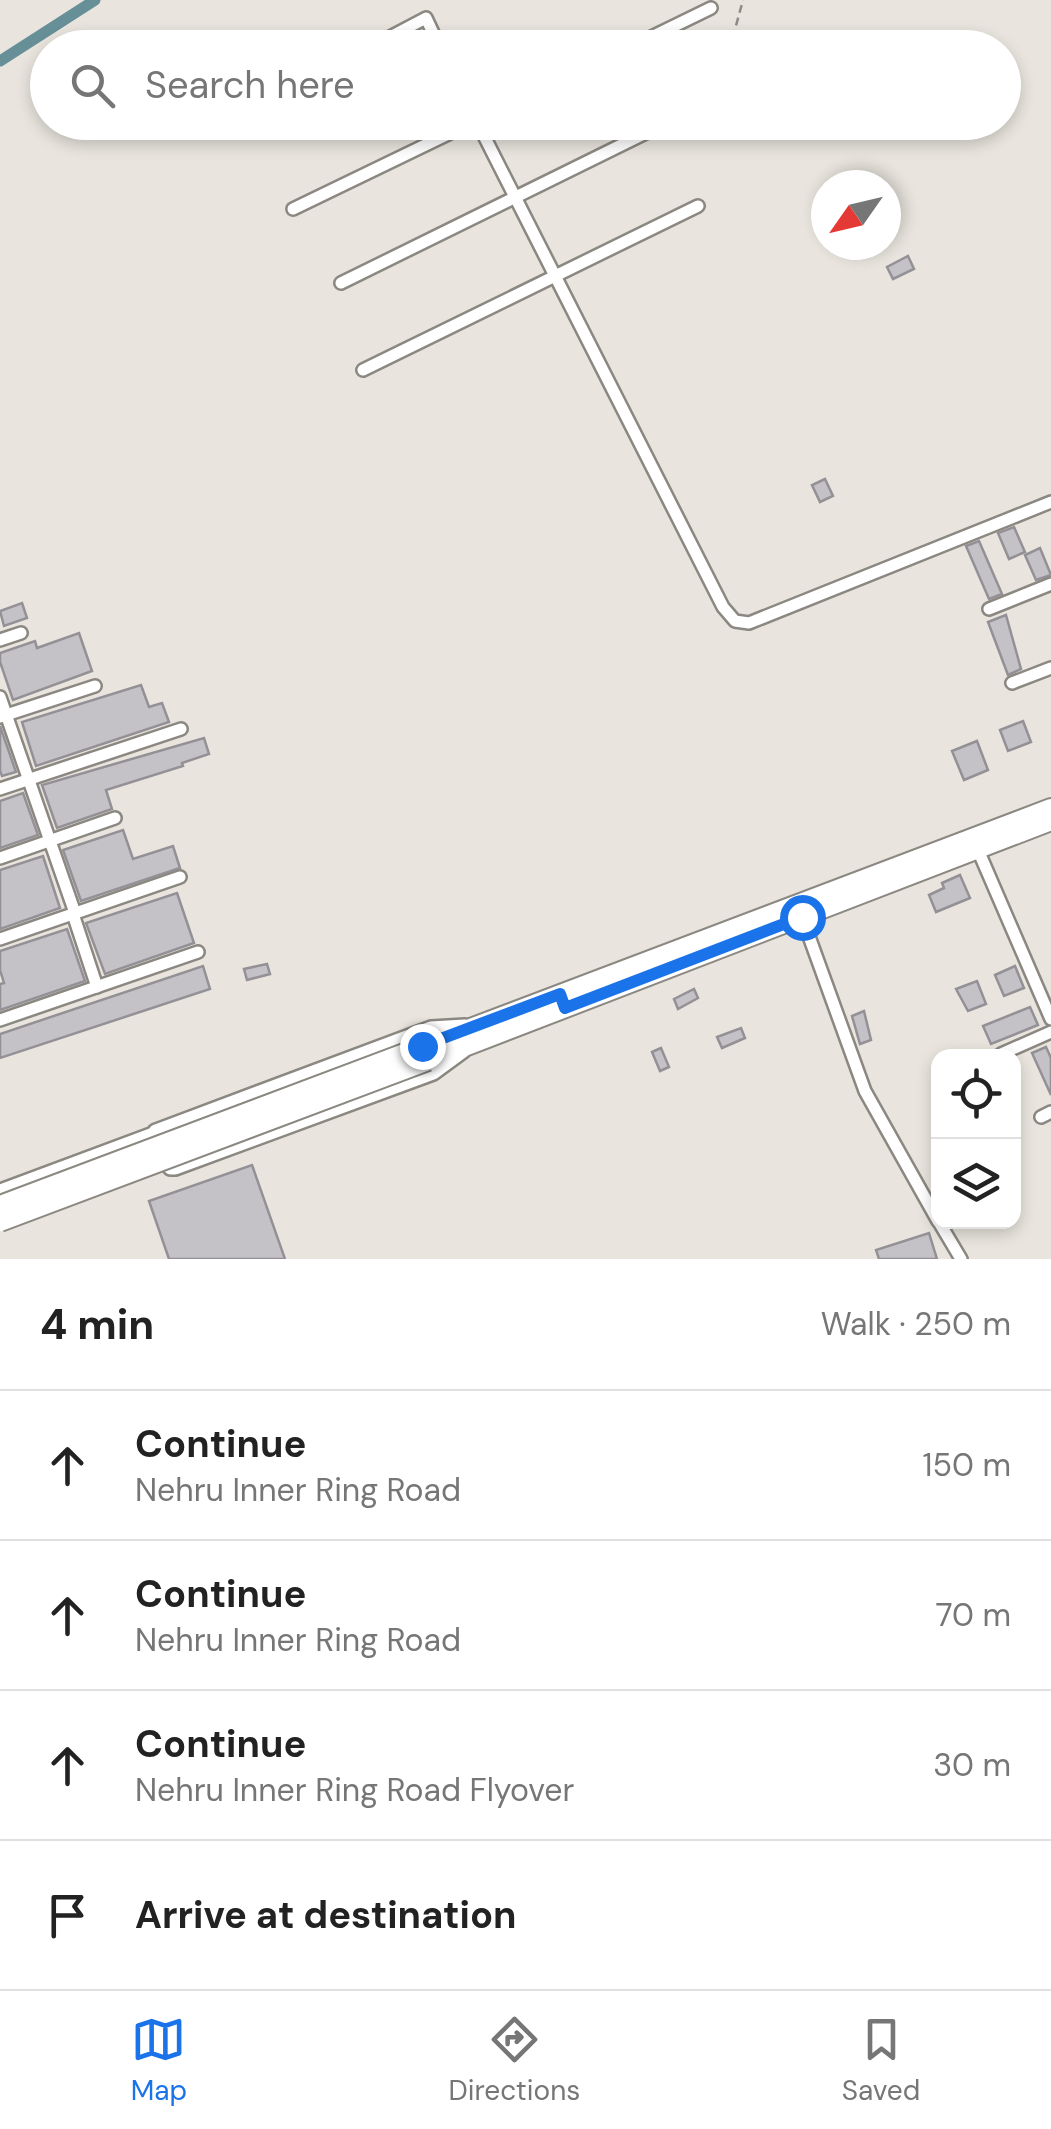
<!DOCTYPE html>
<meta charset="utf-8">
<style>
:root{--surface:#fff;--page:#f6f6f6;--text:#222;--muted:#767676;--line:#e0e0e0;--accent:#1a73e8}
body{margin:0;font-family:"DM Sans",sans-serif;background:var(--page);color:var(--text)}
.controls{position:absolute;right:30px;bottom:30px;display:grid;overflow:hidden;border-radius:20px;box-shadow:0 5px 15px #0003}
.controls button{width:90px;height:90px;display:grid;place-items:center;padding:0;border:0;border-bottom:2px solid var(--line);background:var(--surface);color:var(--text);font:50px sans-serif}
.compass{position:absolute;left:811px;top:170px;width:90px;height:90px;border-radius:50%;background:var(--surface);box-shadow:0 5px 15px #0003;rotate:236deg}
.stop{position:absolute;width:30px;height:30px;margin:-22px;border:8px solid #1a73e8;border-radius:50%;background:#fff}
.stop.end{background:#1a73e8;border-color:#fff;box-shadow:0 2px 10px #0008}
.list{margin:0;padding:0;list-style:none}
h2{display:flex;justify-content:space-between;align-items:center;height:130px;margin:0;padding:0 40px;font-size:42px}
h2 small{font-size:32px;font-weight:400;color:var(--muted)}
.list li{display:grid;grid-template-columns:65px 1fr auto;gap:30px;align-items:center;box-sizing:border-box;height:150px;padding:0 40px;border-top:2px solid var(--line)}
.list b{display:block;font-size:38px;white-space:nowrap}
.list p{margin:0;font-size:32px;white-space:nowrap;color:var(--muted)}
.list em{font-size:32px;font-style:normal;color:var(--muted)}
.icon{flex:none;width:55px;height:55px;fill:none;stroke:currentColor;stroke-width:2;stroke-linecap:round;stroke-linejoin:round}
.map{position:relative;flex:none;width:1051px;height:1259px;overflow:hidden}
.search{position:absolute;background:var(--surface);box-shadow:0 5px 15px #0003;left:30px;right:30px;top:30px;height:110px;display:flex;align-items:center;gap:25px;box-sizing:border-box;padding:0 35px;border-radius:55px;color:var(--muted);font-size:38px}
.sheet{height:730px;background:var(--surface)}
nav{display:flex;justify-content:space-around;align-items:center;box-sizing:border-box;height:140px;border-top:2px solid var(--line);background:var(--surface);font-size:28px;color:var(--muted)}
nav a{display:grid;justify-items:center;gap:5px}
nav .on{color:var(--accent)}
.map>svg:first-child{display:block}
</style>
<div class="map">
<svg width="1051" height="1259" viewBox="0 0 1051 1259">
<rect width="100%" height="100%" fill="#e9e5de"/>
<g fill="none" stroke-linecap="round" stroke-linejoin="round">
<polyline stroke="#668f98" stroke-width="11" points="0,61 95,0"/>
</g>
<g fill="#c4c1c7" stroke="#939096" stroke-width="2.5">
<polygon points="908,256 914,269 893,279 887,267"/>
<polygon points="825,479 833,496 820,502 812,485"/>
<polygon points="1014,527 1025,552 1009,559 998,533"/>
<polygon points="979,541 1002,594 989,599 966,546"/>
<polygon points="1040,548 1051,575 1036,580 1025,555"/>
<polygon points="22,603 27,618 4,626 0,611"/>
<polygon points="1006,615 1021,669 1008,675 988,622"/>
<polygon points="79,633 92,671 13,700 0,662 0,653 35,641 37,648"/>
<polygon points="141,685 149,707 162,703 169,722 36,766 22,722"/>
<polygon points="1023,721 1031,742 1008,751 1000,730"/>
<polygon points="0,726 16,772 2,776 0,771"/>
<polygon points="204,738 209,754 182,763 183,766 106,790 112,809 57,828 42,785"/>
<polygon points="977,741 988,770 964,780 952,751"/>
<polygon points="23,793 38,835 0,848 0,801"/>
<polygon points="123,830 133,859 173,846 180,868 81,901 63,850"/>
<polygon points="43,856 60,908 0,929 0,870"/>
<polygon points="960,875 970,898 936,912 929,895 944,888 942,883"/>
<polygon points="177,893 194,943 105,974 86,923"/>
<polygon points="67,929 85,981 0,1010 0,984 4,983 0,970 0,951"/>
<polygon points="267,964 270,974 247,980 244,969"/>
<polygon points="203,966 210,989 0,1058 0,1034"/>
<polygon points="1015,966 1024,988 1004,996 995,975"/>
<polygon points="977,981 986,1004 968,1011 956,989"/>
<polygon points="694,989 698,998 678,1009 674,999"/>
<polygon points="1030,1007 1038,1025 991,1044 983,1026"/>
<polygon points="864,1011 871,1040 860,1044 852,1016"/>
<polygon points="741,1028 745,1038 722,1048 717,1037"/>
<polygon points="1046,1047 1051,1058 1051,1095 1032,1053"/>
<polygon points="661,1048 669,1067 660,1071 652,1052"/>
<polygon points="252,1165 285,1259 169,1259 149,1201"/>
<polygon points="929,1233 937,1259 879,1259 876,1250"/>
</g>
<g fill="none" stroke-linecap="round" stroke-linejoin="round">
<defs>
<g id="minor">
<polyline points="369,48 426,18 440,48"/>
<polyline points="629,48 711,8"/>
<polyline points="477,122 723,607 735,621 749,623 1051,502"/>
<polyline points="214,126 222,122"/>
<polyline points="293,209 473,122"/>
<polyline points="341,283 668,122"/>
<polyline points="363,370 698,206"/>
<polyline points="989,609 1051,584"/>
<polyline points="0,640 21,633"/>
<polyline points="1012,683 1051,668"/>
<polyline points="0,697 75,913"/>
<polyline points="0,717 95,686"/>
<polyline points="0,789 181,729"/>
<polyline points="978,850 1051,1019"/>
<polyline points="0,858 115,818"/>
<polyline points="73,914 97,987"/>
<polyline points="802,917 865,1091 938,1221"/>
<polyline points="0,939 180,877"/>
<polyline points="0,1020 198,952"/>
<polyline points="1001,1054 1051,1032"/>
<polyline points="1041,1117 1051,1112"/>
<polyline points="0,1190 156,1132"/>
<polyline points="939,1222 961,1259"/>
</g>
<polyline id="tertiary" points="463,1050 433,1072 175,1167 171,1167 156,1132 431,1029 465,1027"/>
<g id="primary">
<polyline points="423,1046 1051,808"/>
<polyline points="428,1061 1051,821"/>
</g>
</defs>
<use href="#minor" stroke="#8b8781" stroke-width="16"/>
<use href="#tertiary" stroke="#8b8781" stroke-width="20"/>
<use href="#primary" stroke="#8b8781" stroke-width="22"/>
<polyline stroke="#8f8c87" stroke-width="2.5" stroke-dasharray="8 5" stroke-linecap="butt" points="724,48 734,33 743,0"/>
<use href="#minor" stroke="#fff" stroke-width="11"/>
<use href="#tertiary" stroke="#fff" stroke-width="15"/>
<use href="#primary" stroke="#fff" stroke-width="18"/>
<defs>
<g id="primary-bridge">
<polyline points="0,1205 423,1046"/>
<polyline points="0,1222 428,1061"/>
</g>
</defs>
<use href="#primary-bridge" stroke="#8b8781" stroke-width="22" stroke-linecap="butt"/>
<use href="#primary-bridge" stroke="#fff" stroke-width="18"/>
</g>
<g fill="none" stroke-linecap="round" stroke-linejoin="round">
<polyline stroke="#1a73e8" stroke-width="12" points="422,1046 560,994 565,1008 802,917"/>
</g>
</svg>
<div class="controls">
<button><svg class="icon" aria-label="locate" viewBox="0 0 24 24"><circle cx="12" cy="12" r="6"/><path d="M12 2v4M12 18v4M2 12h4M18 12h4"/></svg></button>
<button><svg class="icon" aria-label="layers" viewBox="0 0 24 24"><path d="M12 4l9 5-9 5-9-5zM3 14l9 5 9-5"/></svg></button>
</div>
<svg class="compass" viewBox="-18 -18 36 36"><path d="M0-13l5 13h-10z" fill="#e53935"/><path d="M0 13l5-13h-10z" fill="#767676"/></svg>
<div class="stop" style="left:802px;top:917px"></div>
<div class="stop end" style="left:422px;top:1046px"></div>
<div class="search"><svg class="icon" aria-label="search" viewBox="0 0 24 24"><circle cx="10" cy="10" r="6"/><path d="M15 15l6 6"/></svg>Search here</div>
</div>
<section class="sheet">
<h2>4 min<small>Walk · 250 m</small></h2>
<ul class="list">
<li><svg class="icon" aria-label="ahead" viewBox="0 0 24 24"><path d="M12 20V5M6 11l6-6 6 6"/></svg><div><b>Continue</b><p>Nehru Inner Ring Road</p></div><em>150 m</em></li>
<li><svg class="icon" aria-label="ahead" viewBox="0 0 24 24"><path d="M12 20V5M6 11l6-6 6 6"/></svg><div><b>Continue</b><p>Nehru Inner Ring Road</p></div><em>70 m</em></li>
<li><svg class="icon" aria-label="ahead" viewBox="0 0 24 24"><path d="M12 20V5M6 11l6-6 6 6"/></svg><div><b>Continue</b><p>Nehru Inner Ring Road Flyover</p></div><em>30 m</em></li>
<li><svg class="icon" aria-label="arrive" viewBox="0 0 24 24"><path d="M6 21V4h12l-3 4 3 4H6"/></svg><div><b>Arrive at destination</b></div></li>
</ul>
</section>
<nav>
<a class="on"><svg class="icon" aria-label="map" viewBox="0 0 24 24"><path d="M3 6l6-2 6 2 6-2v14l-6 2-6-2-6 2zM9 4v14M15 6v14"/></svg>Map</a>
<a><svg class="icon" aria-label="directions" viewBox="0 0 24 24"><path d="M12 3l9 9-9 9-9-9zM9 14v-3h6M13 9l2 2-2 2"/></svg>Directions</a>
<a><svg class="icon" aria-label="saved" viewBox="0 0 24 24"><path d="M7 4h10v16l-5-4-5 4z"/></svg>Saved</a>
</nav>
